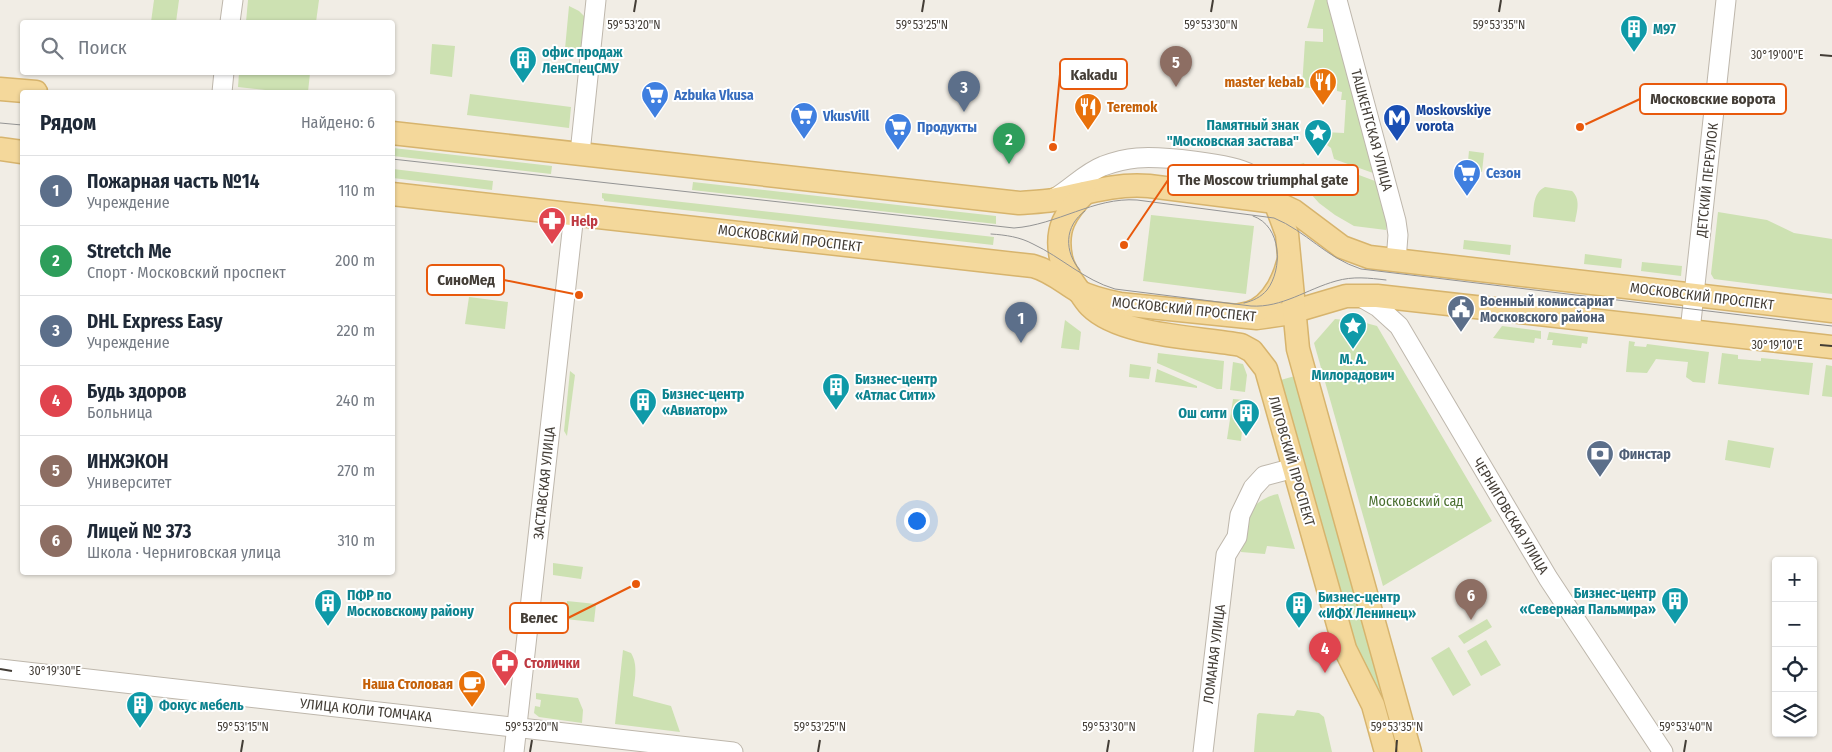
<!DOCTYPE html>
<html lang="ru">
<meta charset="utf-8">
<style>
:root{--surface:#fff;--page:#f2f2f3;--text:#1f2937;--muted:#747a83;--line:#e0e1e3;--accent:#db2777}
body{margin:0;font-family:"Fira Sans Condensed",sans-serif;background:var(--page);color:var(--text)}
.controls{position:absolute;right:15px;bottom:15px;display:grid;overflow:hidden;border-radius:5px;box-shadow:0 1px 4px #0004}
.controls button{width:45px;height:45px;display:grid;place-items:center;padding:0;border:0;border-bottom:1px solid var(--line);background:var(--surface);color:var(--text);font:25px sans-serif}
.you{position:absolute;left:916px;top:520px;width:18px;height:18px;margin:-12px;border:4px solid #fff;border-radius:50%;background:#1a73e8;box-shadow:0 0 0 8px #1a73e833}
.badge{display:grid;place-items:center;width:32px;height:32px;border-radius:50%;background:var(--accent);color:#fff;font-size:16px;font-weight:700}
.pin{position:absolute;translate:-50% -41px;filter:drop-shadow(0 1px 2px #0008)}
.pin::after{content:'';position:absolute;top:26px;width:18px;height:15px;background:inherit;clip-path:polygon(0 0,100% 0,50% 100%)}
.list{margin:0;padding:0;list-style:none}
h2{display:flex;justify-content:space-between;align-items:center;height:65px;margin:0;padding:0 20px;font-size:21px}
h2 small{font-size:16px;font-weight:400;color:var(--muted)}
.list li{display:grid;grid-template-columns:32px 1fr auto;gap:15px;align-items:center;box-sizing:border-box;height:70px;padding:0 20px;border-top:1px solid var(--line)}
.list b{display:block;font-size:19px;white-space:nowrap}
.list p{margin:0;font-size:16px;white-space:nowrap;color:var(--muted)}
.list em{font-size:16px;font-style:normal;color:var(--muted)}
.icon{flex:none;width:28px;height:28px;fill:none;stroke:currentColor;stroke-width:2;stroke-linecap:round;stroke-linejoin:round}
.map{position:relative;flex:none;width:1832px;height:752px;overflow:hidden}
.search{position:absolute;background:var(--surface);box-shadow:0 1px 4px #0004;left:20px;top:20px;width:375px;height:55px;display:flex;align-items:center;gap:12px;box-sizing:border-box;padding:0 18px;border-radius:5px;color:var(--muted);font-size:19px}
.panel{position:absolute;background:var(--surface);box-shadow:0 1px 4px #0004;left:20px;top:90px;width:375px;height:485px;border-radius:5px}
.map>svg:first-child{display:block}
</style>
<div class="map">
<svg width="1832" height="752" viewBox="0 0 1832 752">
<rect width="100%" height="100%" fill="#f1ede5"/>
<g fill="#cde1b2">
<polygon points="154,0 179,0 176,22 151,22"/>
<polygon points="248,0 319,0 316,22 246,22"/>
<polygon points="1315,0 1327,0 1373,173 1334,159 1331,148 1323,142 1324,132 1344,133 1346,100 1341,100 1342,92 1337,91 1337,83 1311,82 1310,88 1302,87 1305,41 1323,42 1323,29 1307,28"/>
<polygon points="569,6 579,11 585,17 581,51 565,49"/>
<polygon points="432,44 455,46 452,77 430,74"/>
<polygon points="239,73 310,73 308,92 284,92 238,87"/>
<polygon points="470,94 571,107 569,128 467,115"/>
<polygon points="393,148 552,166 551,174 393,156"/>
<polygon points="1469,151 1484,153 1482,172 1467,171"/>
<polygon points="1304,163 1306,167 1314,173 1327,171 1332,165 1375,181 1387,224 1386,230 1354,226 1335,215 1319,203 1296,177 1296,165"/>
<polygon points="393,169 493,181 492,190 393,178"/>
<polygon points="693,182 996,216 996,224 692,190"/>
<path d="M1545,187L1572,191C1581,199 1577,211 1575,222L1533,217C1534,206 1533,193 1545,187Z"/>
<polygon points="602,193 994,237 993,245 604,201 604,199 602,198"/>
<polygon points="1718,212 1767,220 1794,233 1832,239 1832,294 1714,279 1711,274"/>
<polygon points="1151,215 1254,226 1246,294 1143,281"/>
<polygon points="1464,240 1511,245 1510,255 1463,249"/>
<polygon points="1585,254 1622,259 1621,268 1584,264"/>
<polygon points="1642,262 1682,266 1681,276 1641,271"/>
<polygon points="469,297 508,302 505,329 465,324"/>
<polygon points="1335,319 1362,322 1377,326 1492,521 1383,586 1314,343"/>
<polygon points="1065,320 1081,332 1079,350 1061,348"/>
<polygon points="1502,326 1541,331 1541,339 1535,338 1534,343 1493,338"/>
<polygon points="1549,332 1588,337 1587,344 1582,343 1581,348 1552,345 1553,340 1547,340"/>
<polygon points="1629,341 1635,342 1634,346 1646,347 1647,344 1709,352 1705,383 1693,382 1686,377 1688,362 1656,359 1647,373 1626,372"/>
<polygon points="1158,353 1224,361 1222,389 1217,389 1157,363"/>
<polygon points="1722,353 1738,355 1738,359 1761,361 1761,358 1813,363 1809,395 1718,384"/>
<polygon points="1233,362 1243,364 1247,375 1245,392 1230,390"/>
<polygon points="1130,364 1151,367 1149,379 1129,377"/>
<polygon points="1826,365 1832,366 1832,397 1822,396"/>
<polygon points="1157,369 1197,386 1197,388 1155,382"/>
<polygon points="570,371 575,375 567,436 564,431"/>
<polygon points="1295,376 1382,689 1380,690 1381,693 1383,693 1399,752 1396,752 1353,652 1277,381"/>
<polygon points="1233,399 1245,400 1241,441 1227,439"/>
<polygon points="1728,440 1774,448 1770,468 1725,460"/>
<path d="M1278,494L1295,549L1267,546L1265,554L1241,552C1243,542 1242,530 1245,520C1249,507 1265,496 1278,494Z"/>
<polygon points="553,563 583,567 581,579 553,575"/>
<polygon points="567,601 596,604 594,622 565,619"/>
<polygon points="1487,619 1492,627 1464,644 1458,636"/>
<polygon points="1486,640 1501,665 1481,676 1467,651"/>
<polygon points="1449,647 1471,685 1453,696 1431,658"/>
<path d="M623,650L631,653C639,666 634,682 633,696L671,706L680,732L615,724Z"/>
<polygon points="536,693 578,698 583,710 582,723 539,717 534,713 535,706 540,707 541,700 536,699"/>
<polygon points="1297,710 1319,713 1324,717 1332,752 1254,752 1257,715 1259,713 1294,716"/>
</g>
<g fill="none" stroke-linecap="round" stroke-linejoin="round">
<defs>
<g id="minor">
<polyline points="1337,0 1396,221 1398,235 1396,261"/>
<polyline points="230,22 233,0"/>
<polyline points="222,92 224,72"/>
<polyline points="580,153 596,0"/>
<path d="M1055,198C1072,188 1085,173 1103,166C1114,162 1125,159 1137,158C1160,156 1231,163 1250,174C1263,181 1268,190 1275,202"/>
<polyline points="1359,296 1378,307 1399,326 1548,578 1663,752"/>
<polyline points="1690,331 1726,0"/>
<polyline points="0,669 733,752"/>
<polyline points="514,752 574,214"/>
<polyline points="1203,752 1226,555 1237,537 1240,515 1253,488 1264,476 1294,468"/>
</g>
<g id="major">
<polyline points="0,89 36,92"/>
<path d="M392,133L1019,203C1030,202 1042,202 1053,200C1086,193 1116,183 1149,186L1275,202L1294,211L1342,247L1369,257L1832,311"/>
<polyline points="0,149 22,152"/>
<path d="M1085,193C1065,213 1055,229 1061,258C1063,269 1070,278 1077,288C1081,294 1085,301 1090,306C1121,337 1200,337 1241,345L1252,351L1266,369L1345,649L1373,705L1386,752"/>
<path d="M392,194L1033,266C1051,271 1063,282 1078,291C1091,298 1106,301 1120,304L1257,318L1285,314L1346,296H1377L1832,347"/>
<polyline points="1275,202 1287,234 1298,349 1410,752"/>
<path d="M1240,315C1267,313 1282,286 1288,263"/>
</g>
</defs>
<use href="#minor" stroke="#beb7ac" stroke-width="21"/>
<use href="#major" stroke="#d7b46d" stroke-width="25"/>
<use href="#minor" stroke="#fff" stroke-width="19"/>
<use href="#major" stroke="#f4d89b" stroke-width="22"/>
<g stroke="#949494" stroke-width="1">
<polyline points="0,123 22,125"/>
<path d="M392,159L1014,228C1057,225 1094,197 1137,200L1274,218C1306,231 1326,258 1361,269L1832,326"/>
<path d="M991,234C1006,235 1020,237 1033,244C1061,257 1084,280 1115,289L1251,306C1282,308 1307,289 1336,281C1353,276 1369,278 1386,280"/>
<path d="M1080,270C1064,252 1064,226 1085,211"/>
<path d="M1244,303C1253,301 1261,297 1267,290C1283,269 1282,226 1253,216"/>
</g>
</g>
<path fill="none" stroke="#433d36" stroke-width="2" d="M634,12L636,0M922,12L924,0M1211,12L1213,0M1499,12L1501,0M1820,55L1832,56M1820,345L1832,346M0,669L12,671M241,752L243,740M530,752L532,740M818,752L820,740M1107,752L1109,740M1396,752L1397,740M1684,752L1686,740"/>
<defs>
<symbol id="building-pin" viewBox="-11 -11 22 30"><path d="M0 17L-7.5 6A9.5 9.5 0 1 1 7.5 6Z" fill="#0f9aa8" stroke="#fff"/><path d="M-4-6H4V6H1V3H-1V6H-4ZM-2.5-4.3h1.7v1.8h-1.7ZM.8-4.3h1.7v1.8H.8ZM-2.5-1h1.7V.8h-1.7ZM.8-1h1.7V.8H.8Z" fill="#fff"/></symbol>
<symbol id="restaurant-pin" viewBox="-11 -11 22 30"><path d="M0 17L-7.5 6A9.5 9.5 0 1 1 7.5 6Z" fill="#e8710a" stroke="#fff"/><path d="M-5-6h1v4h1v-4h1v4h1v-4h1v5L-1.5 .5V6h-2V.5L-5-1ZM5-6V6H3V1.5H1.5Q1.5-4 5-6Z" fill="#fff"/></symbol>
<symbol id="supermarket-pin" viewBox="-11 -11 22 30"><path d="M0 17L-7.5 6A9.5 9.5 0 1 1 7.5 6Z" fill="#3f7fe0" stroke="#fff"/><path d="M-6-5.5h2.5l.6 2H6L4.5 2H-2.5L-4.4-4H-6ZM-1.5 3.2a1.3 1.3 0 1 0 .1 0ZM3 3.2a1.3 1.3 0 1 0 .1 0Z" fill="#fff"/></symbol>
<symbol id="metro-pin" viewBox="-11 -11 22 30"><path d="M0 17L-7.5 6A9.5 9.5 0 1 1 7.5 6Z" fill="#1a4fb4" stroke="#fff"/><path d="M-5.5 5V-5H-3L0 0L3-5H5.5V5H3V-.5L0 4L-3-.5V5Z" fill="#fff"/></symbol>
<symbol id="sight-pin" viewBox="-11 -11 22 30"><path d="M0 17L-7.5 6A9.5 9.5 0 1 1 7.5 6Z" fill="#0f9aa8" stroke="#fff"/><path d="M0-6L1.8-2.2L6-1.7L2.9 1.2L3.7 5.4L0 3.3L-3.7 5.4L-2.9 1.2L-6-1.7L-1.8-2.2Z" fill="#fff"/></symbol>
<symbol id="pharmacy-pin" viewBox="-11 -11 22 30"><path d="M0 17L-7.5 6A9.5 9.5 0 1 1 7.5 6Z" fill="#e0444e" stroke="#fff"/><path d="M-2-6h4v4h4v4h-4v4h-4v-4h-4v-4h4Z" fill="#fff"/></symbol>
<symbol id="civic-pin" viewBox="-11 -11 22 30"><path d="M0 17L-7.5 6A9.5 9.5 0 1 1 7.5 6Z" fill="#5c6f8a" stroke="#fff"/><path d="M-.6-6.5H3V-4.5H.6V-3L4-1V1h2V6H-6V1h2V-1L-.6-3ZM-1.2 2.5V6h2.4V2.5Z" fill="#fff"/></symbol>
<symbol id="bank-pin" viewBox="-11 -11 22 30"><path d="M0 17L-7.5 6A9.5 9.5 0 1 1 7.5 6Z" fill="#5c6f8a" stroke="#fff"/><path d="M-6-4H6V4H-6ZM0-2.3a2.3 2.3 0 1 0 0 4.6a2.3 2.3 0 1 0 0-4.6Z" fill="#fff"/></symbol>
<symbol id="cafe-pin" viewBox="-11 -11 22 30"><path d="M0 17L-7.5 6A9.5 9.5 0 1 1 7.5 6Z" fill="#e8710a" stroke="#fff"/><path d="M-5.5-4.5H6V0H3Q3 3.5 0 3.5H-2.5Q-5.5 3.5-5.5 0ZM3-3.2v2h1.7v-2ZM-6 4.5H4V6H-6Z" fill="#fff"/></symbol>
</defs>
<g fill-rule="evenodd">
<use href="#building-pin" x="1618" y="13" width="32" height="43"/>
<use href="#building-pin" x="507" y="44" width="32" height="43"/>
<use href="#restaurant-pin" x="1307" y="66" width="32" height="43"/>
<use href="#supermarket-pin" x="639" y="79" width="32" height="43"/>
<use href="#restaurant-pin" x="1072" y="91" width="32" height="43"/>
<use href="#supermarket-pin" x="788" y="100" width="32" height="43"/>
<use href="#metro-pin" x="1381" y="102" width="32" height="43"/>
<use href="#supermarket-pin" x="882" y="111" width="32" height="43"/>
<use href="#sight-pin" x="1302" y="117" width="32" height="43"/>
<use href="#supermarket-pin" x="1451" y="157" width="32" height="43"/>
<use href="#pharmacy-pin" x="536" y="205" width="32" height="43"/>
<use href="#civic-pin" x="1445" y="293" width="32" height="43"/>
<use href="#sight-pin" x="1337" y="310" width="32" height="43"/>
<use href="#building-pin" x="820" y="371" width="32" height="43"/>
<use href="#building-pin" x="627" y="386" width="32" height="43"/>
<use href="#building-pin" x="1230" y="397" width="32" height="43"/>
<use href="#bank-pin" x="1584" y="438" width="32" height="43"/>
<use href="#building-pin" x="1659" y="585" width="32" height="43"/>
<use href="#building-pin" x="312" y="587" width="32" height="43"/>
<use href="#building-pin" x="1283" y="589" width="32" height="43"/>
<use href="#pharmacy-pin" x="489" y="647" width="32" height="43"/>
<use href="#cafe-pin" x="456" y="668" width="32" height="43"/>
<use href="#building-pin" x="124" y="689" width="32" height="43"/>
</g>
<g text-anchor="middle" stroke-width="4" stroke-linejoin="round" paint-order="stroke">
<g font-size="14" font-weight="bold" fill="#0d838f" stroke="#fff" text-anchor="start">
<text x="1653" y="34">M97</text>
<text x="542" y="57">офис продаж<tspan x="542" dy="16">ЛенСпецСМУ</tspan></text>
<text x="1299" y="130" text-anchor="end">Памятный знак<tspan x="1299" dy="16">"Московская застава"</tspan></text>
<text x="1353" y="364" text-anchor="middle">М. А.<tspan x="1353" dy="16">Милорадович</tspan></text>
<text x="855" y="384">Бизнес-центр<tspan x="855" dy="16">«Атлас Сити»</tspan></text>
<text x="662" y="399">Бизнес-центр<tspan x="662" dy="16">«Авиатор»</tspan></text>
<text x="1227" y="418" text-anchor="end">Ош сити</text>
<text x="1656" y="598" text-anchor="end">Бизнес-центр<tspan x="1656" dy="16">«Северная Пальмира»</tspan></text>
<text x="347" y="600">ПФР по<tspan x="347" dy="16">Московскому району</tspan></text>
<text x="1318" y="602">Бизнес-центр<tspan x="1318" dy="16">«ИФХ Ленинец»</tspan></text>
<text x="159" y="710">Фокус мебель</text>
</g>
<g font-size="14" font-weight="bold" fill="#c56008" stroke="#fff" text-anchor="end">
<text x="1304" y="87">master kebab</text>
<text x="1107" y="112" text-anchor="start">Teremok</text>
<text x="453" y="689">Наша Столовая</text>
</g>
<g font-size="14" font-weight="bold" fill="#366cbe" stroke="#fff" text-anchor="start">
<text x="674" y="100">Azbuka Vkusa</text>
<text x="823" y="121">VkusVill</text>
<text x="917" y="132">Продукты</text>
<text x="1486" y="178">Сезон</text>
</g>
<g font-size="14" font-weight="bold" fill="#164399" stroke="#fff" text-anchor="start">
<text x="1416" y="115">Moskovskiye<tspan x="1416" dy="16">vorota</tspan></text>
</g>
<g font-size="14" fill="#433d36" stroke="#fff">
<text transform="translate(1372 130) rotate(75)" y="5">ТАШКЕНТСКАЯ УЛИЦА</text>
<text transform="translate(1707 180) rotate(-84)" y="5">ДЕТСКИЙ ПЕРЕУЛОК</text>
<text transform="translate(790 238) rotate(7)" y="5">МОСКОВСКИЙ ПРОСПЕКТ</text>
<text transform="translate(1702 296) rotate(7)" y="5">МОСКОВСКИЙ ПРОСПЕКТ</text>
<text transform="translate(1184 309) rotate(6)" y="5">МОСКОВСКИЙ ПРОСПЕКТ</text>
<text transform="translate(1292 461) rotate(74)" y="5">ЛИГОВСКИЙ ПРОСПЕКТ</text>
<text transform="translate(544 483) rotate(-84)" y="5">ЗАСТАВСКАЯ УЛИЦА</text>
<text transform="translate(1511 516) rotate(59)" y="5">ЧЕРНИГОВСКАЯ УЛИЦА</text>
<text transform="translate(1214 654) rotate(-83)" y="5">ЛОМАНАЯ УЛИЦА</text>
<text transform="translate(366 710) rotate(6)" y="5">УЛИЦА КОЛИ ТОМЧАКА</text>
</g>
<g font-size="14" font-weight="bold" fill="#be3a42" stroke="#fff" text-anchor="start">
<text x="571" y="226">Help</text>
<text x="524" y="668">Столички</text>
</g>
<g font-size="14" font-weight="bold" fill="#4e5e75" stroke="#fff" text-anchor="start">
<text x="1480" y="306">Военный комиссариат<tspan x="1480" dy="16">Московского района</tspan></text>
<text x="1619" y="459">Финстар</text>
</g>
<g font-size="14" fill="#496e2f" stroke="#fff">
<text x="1416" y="506">Московский сад</text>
</g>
</g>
<g font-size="12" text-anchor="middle" fill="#433d36" stroke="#fff" stroke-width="4" stroke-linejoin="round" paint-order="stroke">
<text x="634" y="29">59°53'20"N</text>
<text x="922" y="29">59°53'25"N</text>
<text x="1211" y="29">59°53'30"N</text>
<text x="1499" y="29">59°53'35"N</text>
<text x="1777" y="59">30°19'00"E</text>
<text x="1777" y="349">30°19'10"E</text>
<text x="55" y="675">30°19'30"E</text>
<text x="243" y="731">59°53'15"N</text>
<text x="532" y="731">59°53'20"N</text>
<text x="820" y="731">59°53'25"N</text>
<text x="1109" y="731">59°53'30"N</text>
<text x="1397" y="731">59°53'35"N</text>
<text x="1686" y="731">59°53'40"N</text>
</g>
<path fill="none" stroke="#e8590c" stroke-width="2" d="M1053 147L1060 74M1580 127L1640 99M1124 245L1168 180M579 295L504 280M636 584L568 618"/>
<g fill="#e8590c" stroke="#fff" stroke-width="2">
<circle cx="1053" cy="147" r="5"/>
<circle cx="1580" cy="127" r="5"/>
<circle cx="1124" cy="245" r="5"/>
<circle cx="579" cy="295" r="5"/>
<circle cx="636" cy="584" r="5"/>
</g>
<g fill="#fff" stroke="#e8590c" stroke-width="2">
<rect x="1060" y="59" width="67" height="30" rx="5"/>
<rect x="1640" y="84" width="146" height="30" rx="5"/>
<rect x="1168" y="165" width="190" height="30" rx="5"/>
<rect x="427" y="265" width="77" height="30" rx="5"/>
<rect x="510" y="603" width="58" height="30" rx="5"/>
</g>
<g font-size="15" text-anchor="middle" font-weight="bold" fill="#433d36">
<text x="1094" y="80">Kakadu</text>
<text x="1713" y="104">Московские ворота</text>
<text x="1263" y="185">The Moscow triumphal gate</text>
<text x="466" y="285">СиноМед</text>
<text x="539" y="623">Велес</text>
</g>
</svg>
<div class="controls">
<button>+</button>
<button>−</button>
<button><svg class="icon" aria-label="locate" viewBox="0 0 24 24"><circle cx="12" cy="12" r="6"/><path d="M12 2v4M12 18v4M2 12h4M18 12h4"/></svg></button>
<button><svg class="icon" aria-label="layers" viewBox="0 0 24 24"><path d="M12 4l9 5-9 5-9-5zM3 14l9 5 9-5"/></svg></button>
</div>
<div class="you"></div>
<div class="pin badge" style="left:1021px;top:343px;background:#5c6f8a">1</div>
<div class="pin badge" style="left:1009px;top:164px;background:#2e9e5b">2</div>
<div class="pin badge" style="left:964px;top:112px;background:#5c6f8a">3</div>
<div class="pin badge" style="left:1325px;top:673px;background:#e0444e">4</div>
<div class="pin badge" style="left:1176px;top:87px;background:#8d6e63">5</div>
<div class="pin badge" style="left:1471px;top:620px;background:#8d6e63">6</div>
<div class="search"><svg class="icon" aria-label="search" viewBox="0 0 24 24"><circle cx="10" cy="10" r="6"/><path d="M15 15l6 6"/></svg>Поиск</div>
<section class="panel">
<h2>Рядом<small>Найдено: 6</small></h2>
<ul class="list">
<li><span class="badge" style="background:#5c6f8a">1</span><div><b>Пожарная часть №14</b><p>Учреждение</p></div><em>110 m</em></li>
<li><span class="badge" style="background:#2e9e5b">2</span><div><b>Stretch Me</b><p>Спорт · Московский проспект</p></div><em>200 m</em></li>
<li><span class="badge" style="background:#5c6f8a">3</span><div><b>DHL Express Easy</b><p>Учреждение</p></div><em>220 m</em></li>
<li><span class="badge" style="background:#e0444e">4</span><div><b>Будь здоров</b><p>Больница</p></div><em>240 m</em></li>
<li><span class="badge" style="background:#8d6e63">5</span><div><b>ИНЖЭКОН</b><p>Университет</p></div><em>270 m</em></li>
<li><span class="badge" style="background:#8d6e63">6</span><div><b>Лицей № 373</b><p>Школа · Черниговская улица</p></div><em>310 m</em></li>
</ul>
</section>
</div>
